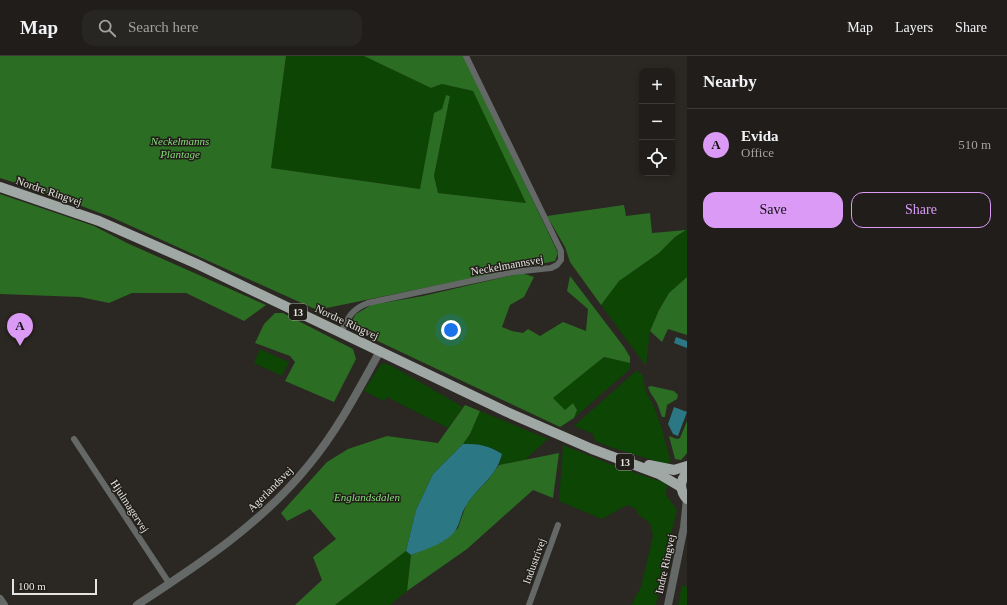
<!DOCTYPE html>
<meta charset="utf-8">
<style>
:root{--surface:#201d1a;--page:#282623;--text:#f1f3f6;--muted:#a2a2a2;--line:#3d3b39;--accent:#da9af6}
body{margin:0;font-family:Georgia,serif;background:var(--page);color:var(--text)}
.controls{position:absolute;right:12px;top:12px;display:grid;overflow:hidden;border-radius:8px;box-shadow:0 2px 6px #0003}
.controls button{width:36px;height:36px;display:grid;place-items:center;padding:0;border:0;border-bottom:1px solid var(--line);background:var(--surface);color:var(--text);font:20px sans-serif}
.scale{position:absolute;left:12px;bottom:10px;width:85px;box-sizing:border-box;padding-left:4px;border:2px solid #e6e4e0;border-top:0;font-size:11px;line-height:14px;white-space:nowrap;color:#e6e4e0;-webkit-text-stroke:3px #211e19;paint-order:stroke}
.you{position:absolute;left:451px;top:274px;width:14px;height:14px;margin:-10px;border:3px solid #fff;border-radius:50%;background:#1a73e8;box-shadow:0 0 0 6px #1a73e833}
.badge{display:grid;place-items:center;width:26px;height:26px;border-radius:50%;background:var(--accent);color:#111;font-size:13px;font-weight:700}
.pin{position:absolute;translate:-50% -33px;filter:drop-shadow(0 1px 2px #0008)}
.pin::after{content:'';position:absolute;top:21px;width:14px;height:12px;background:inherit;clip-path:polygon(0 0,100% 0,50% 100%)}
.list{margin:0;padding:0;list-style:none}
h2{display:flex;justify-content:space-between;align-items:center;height:52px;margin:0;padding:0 16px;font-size:17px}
h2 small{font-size:13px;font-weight:400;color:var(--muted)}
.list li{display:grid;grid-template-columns:26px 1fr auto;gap:12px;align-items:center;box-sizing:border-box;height:72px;padding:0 16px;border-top:1px solid var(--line)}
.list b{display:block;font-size:15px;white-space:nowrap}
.list p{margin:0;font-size:13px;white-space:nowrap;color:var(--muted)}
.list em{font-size:13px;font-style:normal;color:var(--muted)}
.actions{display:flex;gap:8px;padding:12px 16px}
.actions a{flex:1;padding:9px 0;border:1px solid var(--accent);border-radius:12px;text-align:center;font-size:14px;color:var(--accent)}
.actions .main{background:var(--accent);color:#111}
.icon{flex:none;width:22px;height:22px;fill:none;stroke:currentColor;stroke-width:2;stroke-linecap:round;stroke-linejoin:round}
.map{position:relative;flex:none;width:687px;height:549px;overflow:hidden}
header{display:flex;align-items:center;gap:24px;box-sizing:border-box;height:56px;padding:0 20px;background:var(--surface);border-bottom:1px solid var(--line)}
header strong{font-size:19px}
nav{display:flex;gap:22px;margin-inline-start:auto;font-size:14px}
.search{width:280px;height:36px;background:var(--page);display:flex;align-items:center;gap:10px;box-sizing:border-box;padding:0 14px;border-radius:12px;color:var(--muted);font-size:15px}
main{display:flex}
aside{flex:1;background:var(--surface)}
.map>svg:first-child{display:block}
</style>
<header>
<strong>Map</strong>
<div class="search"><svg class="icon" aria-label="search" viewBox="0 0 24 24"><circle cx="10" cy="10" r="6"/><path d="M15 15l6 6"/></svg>Search here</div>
<nav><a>Map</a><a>Layers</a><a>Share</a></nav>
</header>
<main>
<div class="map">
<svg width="687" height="549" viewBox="0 0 687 549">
<rect width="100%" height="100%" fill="#2b2722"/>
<g fill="#0c4504">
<polygon points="286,0 364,0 431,32 442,28 473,35 526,147 438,137 434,120 450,40 446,39 442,53 434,58 421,133 271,112"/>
<polygon points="687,172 687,221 669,237 659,254 650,275 646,310 601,249 619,225 659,197 675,181 686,174"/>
<polygon points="260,293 289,306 282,320 254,307"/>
<polygon points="604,301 630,307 630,313 574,362 577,354 573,347 565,354 552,342"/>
<polygon points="383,307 392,310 463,351 448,372 387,341 384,345 364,335 379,311"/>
<polygon points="636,315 642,318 646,336 653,348 662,373 670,403 671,406 668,407 662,407 610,391 595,385 593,378 574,370"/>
<path d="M480,355L548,383L525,404L499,409L502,398C487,388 480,389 463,388L470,378Z"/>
<polygon points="563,389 615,410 665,427 667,430 666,439 677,454 661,519 656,549 631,549 641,531 653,480 650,467 639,459 636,453 627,449 602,463 559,445"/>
<polygon points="406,495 411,499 407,535 390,549 335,549"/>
<polygon points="682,529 687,531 687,549 678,549"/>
</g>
<g fill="#2b6d23">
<polygon points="0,0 286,0 271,112 420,133 434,57 442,53 446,39 450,40 434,120 438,137 526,147 473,35 442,28 431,32 364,0 464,0 558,197 555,205 317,254 111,161 41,135 0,122"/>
<polygon points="0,138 94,170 127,187 266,249 244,265 186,237 132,237 109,247 80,241 0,238"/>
<polygon points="624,149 626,160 650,157 652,177 686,174 675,181 659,197 619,225 601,249 570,206 565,191 547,160"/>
<polygon points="522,217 534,221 524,241 510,249 502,271 512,275 523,277 528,273 540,280 563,266 586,275 588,253 567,235 570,220 624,291 630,301 630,307 604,301 553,342 565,354 573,347 577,354 574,362 560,371 348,271 356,258 371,249 423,240"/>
<polygon points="687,221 687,279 668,273 662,286 650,275 659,254 669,237"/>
<polygon points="275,257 283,257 353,293 356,303 334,346 285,325 295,306 290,300 255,287 264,268"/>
<polygon points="651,330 674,335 678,339 677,343 667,349 665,361 662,361 657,347 650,336 648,331"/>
<polygon points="465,349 480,355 470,378 463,388 433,418 416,454 406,495 335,549 295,549 322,524 313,501 336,483 310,453 287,465 281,457 327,406 348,393 387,380 438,387"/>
<polygon points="687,365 687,397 681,404 675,403 669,380 677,383 680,382"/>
<polygon points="559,397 553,442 533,434 467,493 407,535 411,499 445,484 458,472 466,449 476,436 489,423 499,409"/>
</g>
<g fill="#2b7884">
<polygon points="676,281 687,285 687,292 674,287"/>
<polygon points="674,351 687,356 678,380 673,378 668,368"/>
<path d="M463,388C480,388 488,389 502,398C496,422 479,429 467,448C458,461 462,474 445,484C437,490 421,495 411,499L406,495L416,454L433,418Z"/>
</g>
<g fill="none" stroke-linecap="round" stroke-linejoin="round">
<g stroke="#646866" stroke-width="6">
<path d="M341,277C348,261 352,253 368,247L513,216L551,212L557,209L561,204V195L466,0"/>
<polyline points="74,383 169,527"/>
<polyline points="529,549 558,469"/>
</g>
<g stroke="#646866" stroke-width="8">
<polyline points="0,543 4,549"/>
<path d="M137,549C198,509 261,468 308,410C337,375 358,335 380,295"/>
<polyline points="668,549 684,471 687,443"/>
</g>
<g stroke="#a0a8a5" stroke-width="10">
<polyline points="0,131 99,165 197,208 507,356 592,393 659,418 681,431"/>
<polyline points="649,409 674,414 687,410"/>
<path d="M687,417C679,425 680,435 687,443"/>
</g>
</g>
<g text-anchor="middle" stroke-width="3" stroke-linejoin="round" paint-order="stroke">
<g fill="#211e19" stroke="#aba9a4" stroke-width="1">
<rect x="289" y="248" width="18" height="16" rx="3"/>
<rect x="616" y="398" width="18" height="16" rx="3"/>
</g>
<g font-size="10" font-weight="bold" fill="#e6e4e0">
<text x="298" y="260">13</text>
<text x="625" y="410">13</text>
</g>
<g font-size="11" font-style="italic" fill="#85db7a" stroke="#211e19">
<text x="180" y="89">Neckelmanns<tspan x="180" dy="13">Plantage</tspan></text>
<text x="367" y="445">Englandsdalen</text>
</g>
<g font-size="11" fill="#e6e4e0" stroke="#211e19">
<text transform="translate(49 135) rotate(19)" y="4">Nordre Ringvej</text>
<text transform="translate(507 209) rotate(-10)" y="4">Neckelmannsvej</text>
<text transform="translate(347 266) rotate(25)" y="4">Nordre Ringvej</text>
<text transform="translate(270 433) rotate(-45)" y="4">Agerlandsvej</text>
<text transform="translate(130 450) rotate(57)" y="4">Hjulmagervej</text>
<text transform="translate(534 505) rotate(-70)" y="4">Industrivej</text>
<text transform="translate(665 508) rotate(-78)" y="4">Indre Ringvej</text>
</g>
</g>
</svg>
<div class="controls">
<button>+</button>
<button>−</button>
<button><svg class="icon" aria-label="locate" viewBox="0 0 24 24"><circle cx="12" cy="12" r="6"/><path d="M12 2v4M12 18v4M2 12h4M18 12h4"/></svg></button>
</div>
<div class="scale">100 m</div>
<div class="you"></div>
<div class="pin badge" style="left:20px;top:290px">A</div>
</div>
<aside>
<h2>Nearby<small></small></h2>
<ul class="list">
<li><span class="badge">A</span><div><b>Evida</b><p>Office</p></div><em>510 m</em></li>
</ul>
<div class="actions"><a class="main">Save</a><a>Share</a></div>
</aside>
</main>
